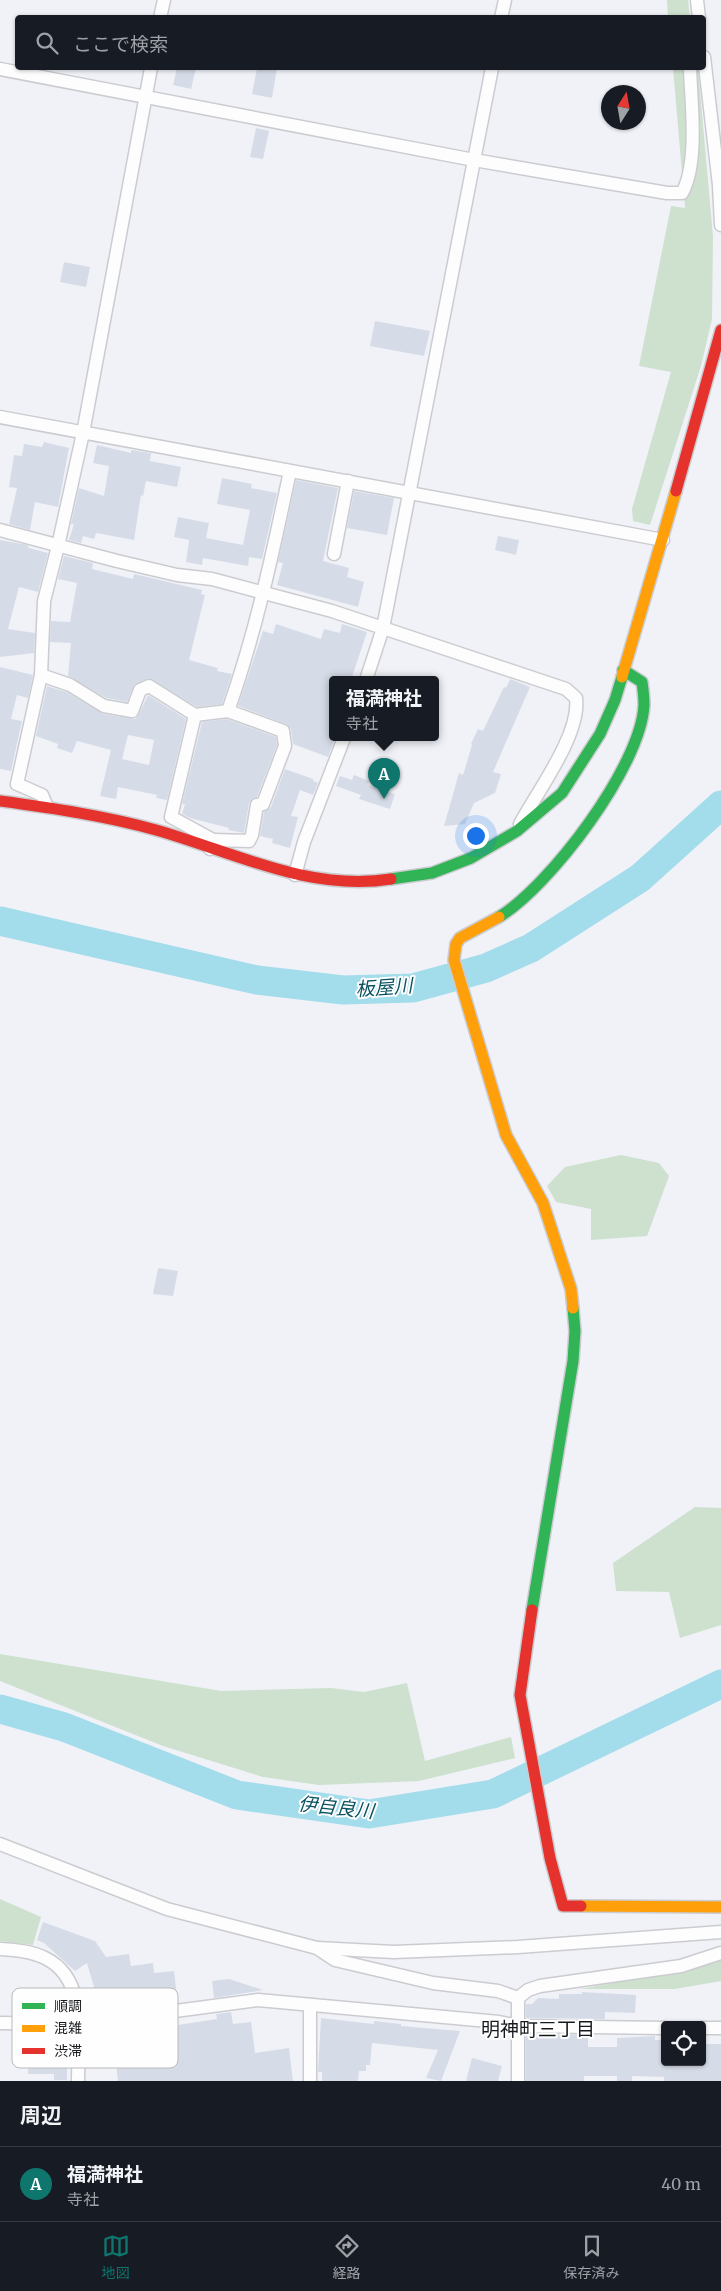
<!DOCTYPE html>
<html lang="ja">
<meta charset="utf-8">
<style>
:root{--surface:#171b24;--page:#242831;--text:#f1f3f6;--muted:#9ea1a6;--line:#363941;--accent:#0f766e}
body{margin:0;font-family:Merriweather,"Noto Sans JP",serif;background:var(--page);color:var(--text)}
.controls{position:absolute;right:15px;bottom:15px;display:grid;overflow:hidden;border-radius:5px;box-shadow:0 1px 4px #0004}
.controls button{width:45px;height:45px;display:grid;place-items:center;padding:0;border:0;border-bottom:1px solid var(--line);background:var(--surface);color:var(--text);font:25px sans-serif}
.compass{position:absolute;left:601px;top:85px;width:45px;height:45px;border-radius:50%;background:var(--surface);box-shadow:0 1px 4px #0004;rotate:11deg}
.you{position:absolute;left:475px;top:835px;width:18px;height:18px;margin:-12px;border:4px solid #fff;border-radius:50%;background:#1a73e8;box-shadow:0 0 0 8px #1a73e833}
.badge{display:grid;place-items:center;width:32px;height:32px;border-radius:50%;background:var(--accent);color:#fff;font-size:16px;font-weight:700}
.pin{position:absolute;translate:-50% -41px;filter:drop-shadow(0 1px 2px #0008)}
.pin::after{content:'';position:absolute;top:26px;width:18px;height:15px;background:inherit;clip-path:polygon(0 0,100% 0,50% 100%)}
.popup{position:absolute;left:329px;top:676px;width:110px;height:65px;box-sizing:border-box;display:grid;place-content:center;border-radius:5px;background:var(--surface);filter:drop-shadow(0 1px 4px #0005);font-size:16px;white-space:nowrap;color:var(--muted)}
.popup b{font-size:19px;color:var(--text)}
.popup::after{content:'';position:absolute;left:50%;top:100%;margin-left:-10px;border:10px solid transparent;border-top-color:var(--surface)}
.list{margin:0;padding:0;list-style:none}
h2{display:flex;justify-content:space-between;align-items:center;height:65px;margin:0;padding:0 20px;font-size:21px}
h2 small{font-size:16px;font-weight:400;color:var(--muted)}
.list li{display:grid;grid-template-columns:32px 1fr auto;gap:15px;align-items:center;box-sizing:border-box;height:75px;padding:0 20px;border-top:1px solid var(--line)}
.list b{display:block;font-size:19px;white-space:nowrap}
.list p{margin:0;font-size:16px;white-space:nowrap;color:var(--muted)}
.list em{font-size:16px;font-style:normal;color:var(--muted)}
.icon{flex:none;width:28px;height:28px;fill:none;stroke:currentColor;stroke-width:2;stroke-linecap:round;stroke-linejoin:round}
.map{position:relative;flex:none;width:721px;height:2081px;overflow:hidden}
.search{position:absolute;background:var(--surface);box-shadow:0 1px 4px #0004;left:15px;right:15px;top:15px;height:55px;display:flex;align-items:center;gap:12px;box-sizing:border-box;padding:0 18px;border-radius:5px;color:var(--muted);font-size:19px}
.sheet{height:140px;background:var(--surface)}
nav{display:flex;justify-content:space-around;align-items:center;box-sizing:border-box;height:70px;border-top:1px solid var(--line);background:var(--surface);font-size:14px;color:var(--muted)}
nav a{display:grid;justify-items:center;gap:2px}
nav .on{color:var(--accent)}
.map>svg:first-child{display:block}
</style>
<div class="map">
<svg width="721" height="2081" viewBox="0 0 721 2081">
<rect width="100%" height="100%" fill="#f0f2f8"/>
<g fill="#cde1ce">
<polygon points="667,0 688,0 690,17 668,17"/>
<polygon points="673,68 698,68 713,237 712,319 701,366 650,525 633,521 632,509 671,372 639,366 671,206 685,208"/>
<polygon points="621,1155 659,1163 669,1176 647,1236 591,1240 591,1209 556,1202 547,1186 565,1167"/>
<polygon points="695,1507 721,1508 721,1625 680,1638 669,1592 616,1591 613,1563"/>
<polygon points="0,1654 221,1691 331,1688 364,1692 407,1683 425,1761 511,1737 515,1758 419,1781 319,1785 263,1777 163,1746 0,1681"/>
<polygon points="0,1899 41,1917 33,1945 0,1941"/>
<polygon points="721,1959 721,1981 675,1989 580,1989 684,1970"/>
</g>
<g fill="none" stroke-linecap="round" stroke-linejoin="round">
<g stroke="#a3dceb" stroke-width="29">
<polyline points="0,921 257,980 343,990 413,988 486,968 531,948 640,878 721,805"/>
<polyline points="0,1709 64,1727 237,1795 369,1814 493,1794 721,1684"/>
</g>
</g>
<g fill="#d6dce7" fill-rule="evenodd">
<polygon points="177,68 196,68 191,89 173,85"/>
<polygon points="257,68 277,68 272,98 252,94"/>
<polygon points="256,128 269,131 263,159 250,157"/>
<polygon points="64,262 90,267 86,287 60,282"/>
<polygon points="375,321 430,331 424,356 370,346"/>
<polygon points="44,442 69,448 58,507 35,502 30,530 9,524 17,488 9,487 14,455 22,456 24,444 42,447"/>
<polygon points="97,445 131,453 131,450 151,453 150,461 181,467 177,487 146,481 143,496 141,495 134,540 96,533 94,539 83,536 81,543 69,540 74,524 71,524 79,488 104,496 109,466 93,463"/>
<polygon points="222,478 252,484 251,488 277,493 262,559 249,557 248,566 203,558 202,565 186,562 189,540 174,537 178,517 209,523 206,538 243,545 250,510 217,504"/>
<polygon points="296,480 338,488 323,561 349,568 347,577 364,582 358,607 277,585 283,563 278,562"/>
<polygon points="354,491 394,498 387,535 347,528"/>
<polygon points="498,536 519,540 516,555 495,550"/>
<polygon points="0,540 27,545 29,548 48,553 38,592 19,587 8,629 35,633 34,653 0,657"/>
<polygon points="64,556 93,563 92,569 133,579 134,574 202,590 201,594 205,595 189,660 218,668 217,671 232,674 222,704 197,707 149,678 134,685 127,702 107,698 68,676 71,643 50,642 51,621 70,622 77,583 58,579"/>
<polygon points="276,624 321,639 324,629 340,633 342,624 367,632 351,680 333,680 333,738 335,738 328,757 293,744 291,729 286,724 238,706 263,631 273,634"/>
<polygon points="0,667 33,675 28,698 17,695 11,719 22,721 11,771 0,769"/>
<polygon points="510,679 530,687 493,772 501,774 495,793 474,803 465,824 444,826 459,773 463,775 472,745 471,744 478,729 483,731 504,687 506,688"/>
<path d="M47,686L66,692L103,714L135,719L139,714L148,695L186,719L167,800L156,798L157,795L118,787L116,799L100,796L111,750L77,741L72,753L57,748L58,744L36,736ZM128,735L154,740L149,765L122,759Z"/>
<polygon points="227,719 276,737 277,745 257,797 252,799 249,803 244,833 228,830 229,828 190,818 182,814 185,804 182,804 202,722"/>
<polygon points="285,769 313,779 313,781 318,783 313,795 300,790 291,816 298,817 290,848 272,843 273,839 260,836 264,812 271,807"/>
<polygon points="354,775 369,781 367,785 395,794 390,809 359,799 361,795 336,786 340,776 352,780"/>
<polygon points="158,1268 178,1271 173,1296 153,1294"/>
<polygon points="43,1922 95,1941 106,1957 129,1954 131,1966 153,1963 154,1973 174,1971 177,1996 140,2004 138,1991 111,1995 113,2008 88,2012 86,1996 96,1994 87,1963 75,1971 44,1943 37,1940"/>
<polygon points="229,1979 263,1990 214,1998 212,1981"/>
<polygon points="582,1992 636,1995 635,2013 605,2012 605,2019 526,2018 526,2004 532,2004 538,1998 559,1999 559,1994 582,1994"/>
<polygon points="231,2012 233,2024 251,2022 255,2053 289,2048 293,2081 118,2081 112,2029 134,2026 136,2035 171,2030 171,2026 217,2019 216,2014"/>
<polygon points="321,2018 374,2024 374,2021 401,2024 401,2026 460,2031 441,2081 426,2078 438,2050 372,2043 370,2065 366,2065 366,2071 359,2071 358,2081 322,2081 322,2072 318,2072"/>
<polygon points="29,2033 49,2033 49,2056 59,2059 59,2062 67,2063 67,2080 54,2080 54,2074 28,2074"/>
<polygon points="526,2034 588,2035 588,2047 617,2047 617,2038 655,2036 655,2040 665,2040 665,2062 702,2062 702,2044 721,2044 721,2081 664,2081 664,2077 632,2076 632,2081 617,2081 617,2076 584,2076 584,2081 526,2081"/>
<polygon points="472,2058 502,2066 498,2081 466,2081"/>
</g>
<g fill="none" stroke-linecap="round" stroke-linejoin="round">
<defs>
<g id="street">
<polyline points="697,0 699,18"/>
<polyline points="160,18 164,0"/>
<polyline points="501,18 505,0"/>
<polyline points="704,57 719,185 721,225"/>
<path d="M0,69L474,160L667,193H682C699,163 691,102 690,68"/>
<polyline points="0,417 663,540"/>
<path d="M0,530L117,561L177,575L212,579L332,611L566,689L576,698C581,734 537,792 520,824"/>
<polyline points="334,554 348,481"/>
<polyline points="41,675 70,685 104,706 132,711 140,690 149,686 195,715 228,711 283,731 285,746 263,804 257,805 252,835 249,841 213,840 210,849"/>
<polyline points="366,680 383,628 492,68"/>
<path d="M228,711C256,632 273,552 290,471"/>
<polyline points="195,715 171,817 213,840"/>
<polyline points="47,807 42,795 17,784 41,675 44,601 58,546 83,433 151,68"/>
<polyline points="295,875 304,842 344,738"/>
<polyline points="0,1844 167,1909 317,1948 335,1960 433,1983 498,1991 518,1998"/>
<polyline points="317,1948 394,1952 518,1947 721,1932"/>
<path d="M0,1949C15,1950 31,1951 45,1958C89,1979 78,2041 78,2081"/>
<polyline points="0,2023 78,2024 258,2000 499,2022 518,2026 665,2028"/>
<polyline points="702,2028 721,2028"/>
<polyline points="310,2081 310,2005"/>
<polyline points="518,2081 518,1998 528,1990 540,1986 681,1966 721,1953"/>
</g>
<g id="fast">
<polyline points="391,879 432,873 471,858 517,831 562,793 600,734 615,700 622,677"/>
<path d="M499,917C550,886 641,766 644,705C644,697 643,689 642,682L623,670"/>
<polyline points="532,1610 573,1361 575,1331 573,1308"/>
</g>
<g id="slow">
<polyline points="622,677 676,491"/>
<polyline points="499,917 460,938 456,944 454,960 506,1135 543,1203 571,1289 573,1308"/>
<polyline points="581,1906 721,1907"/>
</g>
<g id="jam">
<polyline points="676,491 721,330"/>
<path d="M0,801C52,808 106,816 156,830C234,852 308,892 391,879"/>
<polyline points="532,1610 520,1695 550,1858 563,1906 581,1906"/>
</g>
</defs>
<use href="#street" stroke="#cbccd0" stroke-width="15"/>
<use href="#fast" stroke="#cbccd0" stroke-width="14"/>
<use href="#slow" stroke="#cbccd0" stroke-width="14"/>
<use href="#jam" stroke="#cbccd0" stroke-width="14"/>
<use href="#street" stroke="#fdfdfe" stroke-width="12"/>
<use href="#fast" stroke="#30b455" stroke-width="11"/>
<use href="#slow" stroke="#ff9f0a" stroke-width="11"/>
<use href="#jam" stroke="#e5322d" stroke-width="11"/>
</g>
<g text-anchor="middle" stroke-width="4" stroke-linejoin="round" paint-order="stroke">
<g font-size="19" font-style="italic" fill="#0c5361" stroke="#fefefe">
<text transform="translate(384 987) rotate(-4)" y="7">板屋川</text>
<text transform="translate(336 1807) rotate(6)" y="7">伊自良川</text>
</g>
<g font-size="19" fill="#17191c" stroke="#fefefe">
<text x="538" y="2036">明神町三丁目</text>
</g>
</g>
<rect x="12" y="1988" width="166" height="80" rx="8" fill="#fefefe" stroke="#b9b9ba" stroke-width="1"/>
<rect x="22" y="2003" width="23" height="6" fill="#30b455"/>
<rect x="22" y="2025" width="23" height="7" fill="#ff9f0a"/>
<rect x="22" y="2048" width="23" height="6" fill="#e5322d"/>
<g font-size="14" fill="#17191c">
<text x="54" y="2011">順調</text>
<text x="54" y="2033">混雑</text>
<text x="54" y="2056">渋滞</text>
</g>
</svg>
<div class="controls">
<button><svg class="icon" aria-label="locate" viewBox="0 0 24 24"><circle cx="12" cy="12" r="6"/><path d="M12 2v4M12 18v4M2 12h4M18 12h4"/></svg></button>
</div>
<svg class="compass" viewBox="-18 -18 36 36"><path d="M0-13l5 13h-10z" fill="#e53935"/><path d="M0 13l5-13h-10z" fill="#9ea1a6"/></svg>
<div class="you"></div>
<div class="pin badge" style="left:384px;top:799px">A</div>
<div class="popup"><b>福満神社</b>寺社</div>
<div class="search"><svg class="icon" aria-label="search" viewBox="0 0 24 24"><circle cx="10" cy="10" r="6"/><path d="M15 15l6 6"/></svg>ここで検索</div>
</div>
<section class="sheet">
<h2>周辺<small></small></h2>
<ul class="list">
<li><span class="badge">A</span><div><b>福満神社</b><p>寺社</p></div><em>40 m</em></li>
</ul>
</section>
<nav>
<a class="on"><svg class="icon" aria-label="map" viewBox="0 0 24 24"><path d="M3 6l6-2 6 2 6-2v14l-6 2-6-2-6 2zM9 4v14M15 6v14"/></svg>地図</a>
<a><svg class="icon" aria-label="directions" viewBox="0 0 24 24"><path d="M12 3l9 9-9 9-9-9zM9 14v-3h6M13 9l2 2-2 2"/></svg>経路</a>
<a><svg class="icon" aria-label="saved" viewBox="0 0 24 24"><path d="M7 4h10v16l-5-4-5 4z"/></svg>保存済み</a>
</nav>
